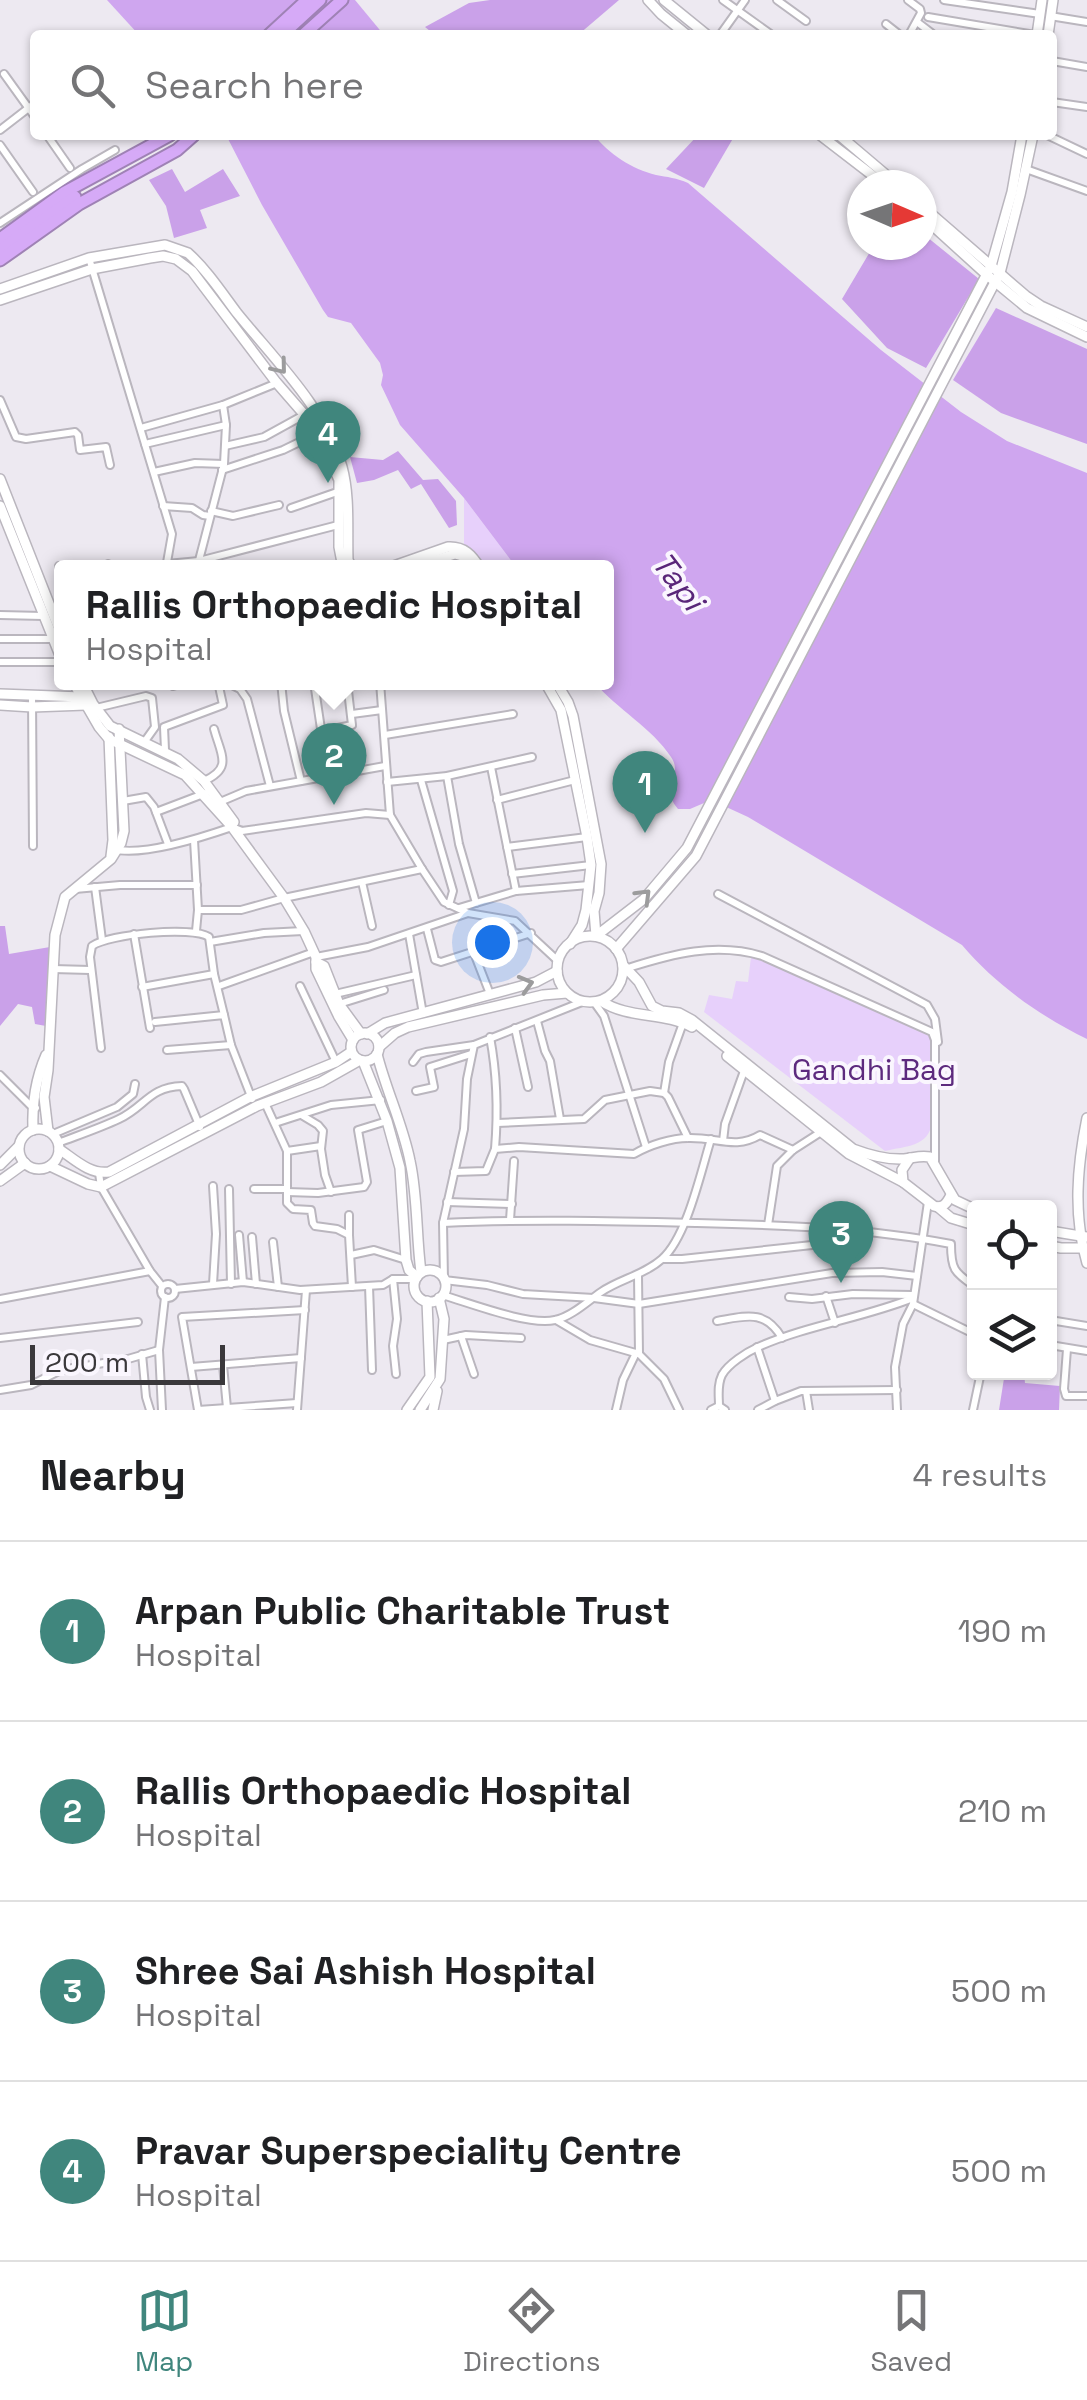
<!DOCTYPE html>
<style>
:root{--surface:#fff;--page:#f6f6f6;--text:#202124;--muted:#757577;--line:#e0e0e0;--accent:#40867d}
body{margin:0;font-family:"Space Grotesk",sans-serif;background:var(--page);color:var(--text)}
.controls{position:absolute;right:30px;bottom:30px;display:grid;overflow:hidden;border-radius:10px;box-shadow:0 2px 8px #0004}
.controls button{width:90px;height:90px;display:grid;place-items:center;padding:0;border:0;border-bottom:2px solid var(--line);background:var(--surface);color:var(--text);font:50px sans-serif}
.compass{position:absolute;left:847px;top:170px;width:90px;height:90px;border-radius:50%;background:var(--surface);box-shadow:0 2px 8px #0004;rotate:92deg}
.scale{position:absolute;left:30px;bottom:25px;width:195px;box-sizing:border-box;padding-left:10px;border:5px solid #3a383b;border-top:0;font-size:28px;line-height:35px;white-space:nowrap;color:#3a383b;-webkit-text-stroke:8px #faf6fe;paint-order:stroke}
.you{position:absolute;left:492px;top:942px;width:35px;height:35px;margin:-25px;border:8px solid #fff;border-radius:50%;background:#1a73e8;box-shadow:0 0 0 15px #1a73e833}
.badge{display:grid;place-items:center;width:65px;height:65px;border-radius:50%;background:var(--accent);color:#fff;font-size:32px;font-weight:700}
.pin{position:absolute;translate:-50% -82px;filter:drop-shadow(0 2px 5px #0008)}
.pin::after{content:'';position:absolute;top:52px;width:35px;height:30px;background:inherit;clip-path:polygon(0 0,100% 0,50% 100%)}
.popup{position:absolute;left:54px;top:560px;width:560px;height:130px;box-sizing:border-box;display:grid;place-content:center;border-radius:10px;background:var(--surface);filter:drop-shadow(0 2px 8px #0005);font-size:32px;white-space:nowrap;color:var(--muted)}
.popup b{font-size:38px;color:var(--text)}
.popup::after{content:'';position:absolute;left:50%;top:100%;margin-left:-20px;border:20px solid transparent;border-top-color:var(--surface)}
.list{margin:0;padding:0;list-style:none}
h2{display:flex;justify-content:space-between;align-items:center;height:130px;margin:0;padding:0 40px;font-size:42px}
h2 small{font-size:32px;font-weight:400;color:var(--muted)}
.list li{display:grid;grid-template-columns:65px 1fr auto;gap:30px;align-items:center;box-sizing:border-box;height:180px;padding:0 40px;border-top:2px solid var(--line)}
.list b{display:block;font-size:38px;white-space:nowrap}
.list p{margin:0;font-size:32px;white-space:nowrap;color:var(--muted)}
.list em{font-size:32px;font-style:normal;color:var(--muted)}
.icon{flex:none;width:55px;height:55px;fill:none;stroke:currentColor;stroke-width:2;stroke-linecap:round;stroke-linejoin:round}
.map{position:relative;flex:none;width:1087px;height:1410px;overflow:hidden}
.search{position:absolute;background:var(--surface);box-shadow:0 2px 8px #0004;left:30px;right:30px;top:30px;height:110px;display:flex;align-items:center;gap:25px;box-sizing:border-box;padding:0 35px;border-radius:10px;color:var(--muted);font-size:38px}
.sheet{height:850px;background:var(--surface)}
nav{display:flex;justify-content:space-around;align-items:center;box-sizing:border-box;height:140px;border-top:2px solid var(--line);background:var(--surface);font-size:28px;color:var(--muted)}
nav a{display:grid;justify-items:center;gap:5px}
nav .on{color:var(--accent)}
.map>svg:first-child{display:block}
</style>
<div class="map">
<svg width="1087" height="1410" viewBox="0 0 1087 1410">
<rect width="100%" height="100%" fill="#ede9f1"/>
<g fill="#e7d0fb">
<polygon points="464,498 516,567 480,567 464,544"/>
<path d="M751,957L762,960L927,1030L932,1037V1122C929,1147 906,1146 885,1151L704,1012L709,995L732,999L736,981L748,982Z"/>
</g>
<g fill="#caa1e9">
<polygon points="490,0 619,0 578,35 435,35 425,27 469,3"/>
<polygon points="698,135 735,135 704,188 666,169"/>
<polygon points="172,169 185,192 223,169 240,196 200,210 207,228 174,238 166,206 149,180"/>
<polygon points="922,233 979,279 926,368 887,348 842,299 874,245 922,245"/>
<polygon points="996,308 1087,349 1087,444 1001,413 953,380"/>
<polygon points="398,451 423,480 438,479 456,501 457,525 449,528 421,484 411,489 398,470 374,480 357,483 350,457 383,460"/>
<polygon points="0,926 5,926 9,954 50,947 46,1026 35,1024 32,1007 18,1004 0,1026"/>
<polygon points="1005,1372 1024,1373 1025,1383 1060,1386 1059,1410 999,1410"/>
</g>
<g fill="#cfa6ef">
<polygon points="107,0 355,0 384,35 139,35"/>
<path d="M226,135H594C609,154 632,169 656,175C667,177 677,178 688,183L881,350L961,412L1007,441L1087,473V1039C1040,1016 996,985 962,945L748,817L711,800L690,809H678C659,788 684,776 671,757C652,728 617,709 595,683L606,682V568L516,567L464,498L400,425L381,385L383,375L380,363L351,323L328,317L323,310L262,205Z"/>
</g>
<g fill="none" stroke-linecap="round" stroke-linejoin="round">
<defs>
<g id="street">
<polyline points="723,0 772,35"/>
<polyline points="777,0 806,21"/>
<polyline points="908,0 920,9 921,13 909,35"/>
<polyline points="944,0 1040,14"/>
<polyline points="1050,16 1087,22"/>
<polyline points="928,17 1035,35"/>
<polyline points="917,22 934,35"/>
<polyline points="886,24 900,35"/>
<polyline points="720,35 745,0"/>
<polyline points="1052,61 1087,67"/>
<polyline points="4,74 35,117"/>
<polyline points="1052,102 1087,107"/>
<polyline points="0,130 35,103"/>
<polyline points="47,135 70,168"/>
<polyline points="1047,135 1087,154"/>
<polyline points="0,145 33,192"/>
<polyline points="1026,169 1087,191"/>
<polyline points="0,223 82,169 115,150"/>
<polyline points="89,258 172,534 166,568"/>
<polyline points="0,400 16,437 26,439 75,432 78,435 80,450 106,447 110,465"/>
<polyline points="141,428 223,405 277,383"/>
<polyline points="145,444 226,425"/>
<polyline points="225,446 264,437 304,415"/>
<polyline points="222,470 283,450 318,433"/>
<polyline points="154,472 195,463 224,464"/>
<polyline points="163,506 192,508 203,515 210,516"/>
<polyline points="291,508 340,491"/>
<polyline points="211,511 233,516 279,505"/>
<polyline points="108,564 109,568"/>
<polyline points="167,564 199,561 338,525"/>
<polyline points="59,566 61,576"/>
<polyline points="197,568 224,464 226,425 223,405"/>
<polyline points="0,615 43,616"/>
<polyline points="0,639 52,639"/>
<polyline points="0,662 61,662"/>
<polyline points="226,682 240,689 247,699 270,786"/>
<polyline points="281,682 284,711 301,781"/>
<polyline points="314,682 321,729 324,731 352,725 347,682"/>
<polyline points="380,682 390,815 422,869 444,902 468,913 515,921 558,961"/>
<polyline points="173,686 186,682"/>
<polyline points="32,696 33,846"/>
<polyline points="96,708 146,696 152,698 155,727 145,741"/>
<polyline points="352,714 382,710"/>
<polyline points="385,735 513,714"/>
<polyline points="165,750 164,727 223,705 218,682"/>
<polyline points="491,767 516,891"/>
<polyline points="447,776 459,844 476,903"/>
<polyline points="421,780 453,891 449,905"/>
<path d="M204,781C233,768 221,755 214,729"/>
<polyline points="387,782 447,776 532,757"/>
<polyline points="497,800 575,780"/>
<polyline points="123,801 146,797 154,807 168,844"/>
<polyline points="220,802 246,791 385,766"/>
<polyline points="156,812 206,793"/>
<polyline points="194,840 198,910 196,931"/>
<polyline points="507,847 587,837"/>
<path d="M113,849C142,857 203,837 232,827L242,831L366,813L390,815"/>
<polyline points="512,874 591,865"/>
<polyline points="362,882 372,926"/>
<polyline points="95,887 102,940"/>
<polyline points="75,889 120,885 197,885"/>
<polyline points="718,894 927,1005 935,1019 938,1042"/>
<polyline points="459,908 516,891 589,885"/>
<polyline points="198,910 241,910 284,898 422,869"/>
<polyline points="427,929 435,960 441,962 531,933"/>
<polyline points="134,934 150,1028"/>
<polyline points="409,934 423,1014"/>
<polyline points="210,942 264,933 303,931"/>
<polyline points="474,953 490,994"/>
<polyline points="316,957 368,947 468,913"/>
<path d="M628,968C672,954 716,942 762,956L932,1032L935,1040V1161"/>
<polyline points="53,969 90,970"/>
<polyline points="219,986 314,952"/>
<polyline points="300,986 336,1062"/>
<polyline points="142,987 214,974"/>
<polyline points="335,994 416,975"/>
<polyline points="582,1002 474,1045 467,1079 464,1129 443,1223 444,1280 487,1285 523,1294 594,1298 639,1304 832,1273 882,1272 917,1276"/>
<polyline points="594,1002 604,1016 646,1147"/>
<polyline points="339,1004 384,990"/>
<polyline points="537,1021 545,1051 550,1061 560,1119"/>
<polyline points="155,1022 224,1015 231,1045 252,1099"/>
<polyline points="515,1028 528,1087"/>
<path d="M490,1037C497,1074 498,1112 495,1149"/>
<path d="M101,1048L90,957L92,946C109,934 192,926 209,937L214,974L224,1015"/>
<polyline points="167,1050 231,1045"/>
<polyline points="413,1062 419,1054 426,1052 474,1045"/>
<polyline points="0,1075 32,1107 36,1108"/>
<polyline points="416,1091 434,1087 430,1067 471,1054"/>
<polyline points="664,1093 669,1062 683,1023"/>
<polyline points="265,1103 287,1151 287,1203 293,1209 311,1210 313,1223 315,1226 337,1229 349,1235 352,1287"/>
<polyline points="303,1116 318,1125 323,1131 321,1149 325,1175 331,1192"/>
<polyline points="275,1123 331,1105 381,1100"/>
<polyline points="497,1123 584,1119 605,1100 650,1091 664,1093 668,1097 688,1138"/>
<polyline points="53,1134 117,1107 133,1094 135,1084"/>
<polyline points="723,1141 725,1124 744,1071"/>
<path d="M58,1143C79,1135 100,1128 119,1119C145,1107 149,1087 182,1086L184,1089L200,1127"/>
<polyline points="287,1151 321,1146"/>
<path d="M454,1172L486,1171L495,1149L519,1147L634,1154C649,1145 672,1138 688,1138C717,1137 735,1150 760,1135L793,1150"/>
<polyline points="99,1173 101,1187 150,1271 162,1286"/>
<polyline points="229,1189 231,1284"/>
<polyline points="254,1189 287,1189"/>
<polyline points="287,1192 318,1193 364,1187 367,1182 358,1130 387,1121"/>
<polyline points="447,1202 512,1204"/>
<polyline points="510,1220 514,1161"/>
<path d="M443,1223C528,1219 612,1221 697,1223C781,1225 868,1228 951,1244C951,1269 954,1272 974,1286"/>
<polyline points="768,1225 777,1166 793,1150 821,1132"/>
<polyline points="239,1235 243,1282"/>
<polyline points="349,1235 349,1215"/>
<polyline points="252,1237 256,1284"/>
<polyline points="273,1242 278,1287"/>
<polyline points="351,1255 374,1250 406,1260"/>
<polyline points="664,1259 682,1259 812,1245 822,1242 837,1232"/>
<polyline points="638,1276 639,1354 664,1379 679,1410"/>
<polyline points="393,1279 397,1319 393,1346 396,1374"/>
<circle cx="168" cy="1291" r="7"/>
<polyline points="213,1284 216,1234 213,1186"/>
<polyline points="369,1286 372,1370"/>
<polyline points="175,1289 243,1282 300,1290 383,1285 393,1279 415,1279"/>
<path d="M442,1295C470,1303 528,1326 555,1320C571,1317 588,1301 601,1292C620,1279 644,1275 662,1259C687,1237 701,1171 711,1139"/>
<polyline points="826,1296 835,1323"/>
<polyline points="789,1297 812,1299 853,1294 912,1295"/>
<polyline points="0,1299 150,1271"/>
<polyline points="913,1304 974,1334"/>
<polyline points="556,1320 590,1340 639,1354"/>
<polyline points="1050,1320 1087,1326"/>
<path d="M717,1321C746,1316 765,1309 782,1338"/>
<polyline points="461,1336 474,1374"/>
<polyline points="0,1338 138,1322"/>
<polyline points="443,1340 466,1335 521,1338"/>
<polyline points="1050,1345 1087,1351"/>
<polyline points="757,1347 775,1401"/>
<polyline points="1067,1349 1064,1389 1066,1396 1087,1396"/>
<polyline points="142,1354 146,1397 150,1410"/>
<polyline points="223,1365 227,1408"/>
<polyline points="191,1367 301,1358"/>
<polyline points="0,1390 31,1385 61,1370 128,1359 159,1350"/>
<polyline points="806,1391 809,1410"/>
<polyline points="297,1403 198,1410 182,1317 305,1310"/>
<path d="M719,1406C719,1396 717,1385 722,1375C728,1364 747,1352 758,1347C808,1325 863,1318 913,1298"/>
<polyline points="162,1410 159,1350 165,1297"/>
<polyline points="297,1410 306,1290"/>
<polyline points="616,1410 623,1380 636,1353"/>
<polyline points="711,1410 719,1406 725,1410"/>
<polyline points="758,1410 775,1401 801,1391 897,1390"/>
<polyline points="897,1410 895,1367 903,1324 913,1304 928,1202"/>
<polyline points="973,1410 981,1372"/>
</g>
<g id="secondary">
<polyline points="648,0 661,14 687,35"/>
<polyline points="664,0 707,35"/>
<polyline points="1037,35 1042,0"/>
<polyline points="1048,35 1053,0"/>
<polyline points="820,135 885,185"/>
<polyline points="839,135 898,185"/>
<polyline points="922,206 1026,296 1041,306 1087,327"/>
<polyline points="922,216 987,275 1027,308 1087,337"/>
<path d="M0,289L89,258L165,245L188,253C207,270 222,293 237,313C275,360 325,408 342,467C350,496 347,529 348,560L352,568"/>
<polyline points="0,300 92,269 150,258 163,256 176,259 192,271 276,382 316,428 339,480 339,547 343,568"/>
<polyline points="0,479 61,634"/>
<polyline points="0,506 61,658"/>
<path d="M388,568L448,547C464,546 472,555 480,568"/>
<polyline points="410,568 455,554 462,556 471,568"/>
<polyline points="73,682 99,727 109,739 185,775 232,827 284,898 304,931 316,957 316,969 339,1017 353,1040"/>
<polyline points="82,682 93,704 110,726 178,759 204,781 234,822"/>
<polyline points="545,682 561,710 587,837 591,865 586,910 582,925 570,944"/>
<polyline points="556,682 568,702 573,716 601,864 599,893 594,911 596,936"/>
<polyline points="0,694 82,697"/>
<polyline points="0,705 32,707 86,705"/>
<polyline points="109,737 113,840 111,856"/>
<circle cx="590" cy="969" r="33"/>
<polyline points="596,936 644,899 687,848 991,266 1012,192 1022,135"/>
<polyline points="616,949 696,856 995,282 1000,273 1020,195 1033,135"/>
<polyline points="316,962 324,966 339,1004 361,1034"/>
<path d="M623,965L639,982L652,1006L662,1011L679,1013L692,1020L853,1149C869,1155 887,1160 904,1159C914,1158 920,1155 930,1157L955,1200L974,1209"/>
<path d="M601,1001C628,1019 664,1012 692,1027"/>
<circle cx="365" cy="1047" r="14"/>
<polyline points="367,1034 385,1023 536,982 557,971"/>
<polyline points="379,1047 395,1033 408,1027 543,995 567,993"/>
<path d="M377,1054C386,1090 403,1125 410,1161C418,1197 416,1235 421,1272"/>
<polyline points="727,1056 849,1154 903,1182"/>
<polyline points="363,1061 387,1121 400,1168 406,1260 409,1270 417,1277"/>
<path d="M1087,1118C1077,1167 1073,1215 1087,1263"/>
<circle cx="39" cy="1149" r="20"/>
<path d="M33,1130C32,1103 35,1080 46,1055"/>
<polyline points="48,1131 44,1097 48,1070 55,935 65,897 111,859 121,843 124,831 119,729"/>
<path d="M59,1149C74,1159 90,1175 109,1172L250,1097L336,1062L351,1052"/>
<path d="M910,1158L902,1170L903,1182L934,1206C943,1209 947,1203 951,1195"/>
<polyline points="0,1165 19,1146"/>
<polyline points="50,1166 88,1184 101,1187 257,1106 321,1082 360,1060"/>
<polyline points="0,1181 25,1163"/>
<polyline points="938,1207 951,1218 974,1225"/>
<polyline points="1050,1231 1087,1237"/>
<polyline points="1050,1246 1061,1248 1084,1248"/>
<circle cx="430" cy="1286" r="16"/>
<polyline points="407,1410 430,1377 427,1301"/>
<polyline points="420,1410 440,1379 444,1319 439,1298"/>
<polyline points="433,1410 437,1391"/>
</g>
<g id="highway">
<polyline points="269,35 307,0"/>
<polyline points="282,35 320,0"/>
<polyline points="303,35 342,0"/>
<polyline points="0,239 65,192 170,135"/>
<polyline points="0,250 75,197"/>
<polyline points="0,260 79,204 177,150 194,135"/>
</g>
</defs>
<use href="#street" stroke="#bab6be" stroke-width="10"/>
<use href="#secondary" stroke="#bab6be" stroke-width="12"/>
<use href="#highway" stroke="#9f82b5" stroke-width="15"/>
<use href="#street" stroke="#fff" stroke-width="6"/>
<use href="#secondary" stroke="#fff" stroke-width="9"/>
<use href="#highway" stroke="#d6aaf7" stroke-width="11"/>
</g>
<defs><path id="oneway-chevron" d="M-2-3.5L2.5 0L-2 3.5" fill="none" stroke-width="1.6" stroke-linecap="round" stroke-linejoin="round" transform="scale(2.5)"/></defs>
<g stroke="#9c9c9d">
<use href="#oneway-chevron" transform="translate(280 367) rotate(51)"/>
<use href="#oneway-chevron" transform="translate(644 896) rotate(-45)"/>
<use href="#oneway-chevron" transform="translate(526 984) rotate(-16)"/>
</g>
<g text-anchor="middle" stroke-width="8" stroke-linejoin="round" paint-order="stroke">
<g font-size="30" fill="#5d2a7e" stroke="#faf6fe">
<text x="874" y="1080">Gandhi Bag</text>
</g>
<g font-size="32" font-style="italic" fill="#592679" stroke="#faf6fe">
<text transform="translate(678 581) rotate(53)" y="11">Tapi</text>
</g>
</g>
</svg>
<div class="controls">
<button><svg class="icon" aria-label="locate" viewBox="0 0 24 24"><circle cx="12" cy="12" r="6"/><path d="M12 2v4M12 18v4M2 12h4M18 12h4"/></svg></button>
<button><svg class="icon" aria-label="layers" viewBox="0 0 24 24"><path d="M12 4l9 5-9 5-9-5zM3 14l9 5 9-5"/></svg></button>
</div>
<svg class="compass" viewBox="-18 -18 36 36"><path d="M0-13l5 13h-10z" fill="#e53935"/><path d="M0 13l5-13h-10z" fill="#757577"/></svg>
<div class="scale">200 m</div>
<div class="you"></div>
<div class="pin badge" style="left:645px;top:833px">1</div>
<div class="pin badge" style="left:334px;top:805px">2</div>
<div class="popup"><b>Rallis Orthopaedic Hospital</b>Hospital</div>
<div class="pin badge" style="left:841px;top:1283px">3</div>
<div class="pin badge" style="left:328px;top:483px">4</div>
<div class="search"><svg class="icon" aria-label="search" viewBox="0 0 24 24"><circle cx="10" cy="10" r="6"/><path d="M15 15l6 6"/></svg>Search here</div>
</div>
<section class="sheet">
<h2>Nearby<small>4 results</small></h2>
<ul class="list">
<li><span class="badge">1</span><div><b>Arpan Public Charitable Trust</b><p>Hospital</p></div><em>190 m</em></li>
<li><span class="badge">2</span><div><b>Rallis Orthopaedic Hospital</b><p>Hospital</p></div><em>210 m</em></li>
<li><span class="badge">3</span><div><b>Shree Sai Ashish Hospital</b><p>Hospital</p></div><em>500 m</em></li>
<li><span class="badge">4</span><div><b>Pravar Superspeciality Centre</b><p>Hospital</p></div><em>500 m</em></li>
</ul>
</section>
<nav>
<a class="on"><svg class="icon" aria-label="map" viewBox="0 0 24 24"><path d="M3 6l6-2 6 2 6-2v14l-6 2-6-2-6 2zM9 4v14M15 6v14"/></svg>Map</a>
<a><svg class="icon" aria-label="directions" viewBox="0 0 24 24"><path d="M12 3l9 9-9 9-9-9zM9 14v-3h6M13 9l2 2-2 2"/></svg>Directions</a>
<a><svg class="icon" aria-label="saved" viewBox="0 0 24 24"><path d="M7 4h10v16l-5-4-5 4z"/></svg>Saved</a>
</nav>
